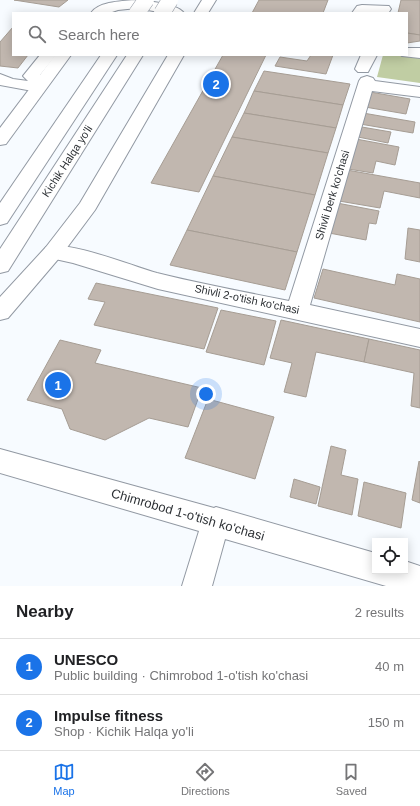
<!DOCTYPE html>
<meta charset="utf-8">
<style>
:root{--surface:#fff;--page:#f6f6f6;--text:#202124;--muted:#757577;--line:#e0e0e0;--accent:#1a73e8}
body{margin:0;font-family:Arial,sans-serif;background:var(--page);color:var(--text)}
.controls{position:absolute;right:12px;bottom:12px;display:grid;overflow:hidden;border-radius:0px;box-shadow:0 2px 10px #0003}
.controls button{width:36px;height:36px;display:grid;place-items:center;padding:0;border:0;border-bottom:1px solid var(--line);background:var(--surface);color:var(--text);font:20px sans-serif}
.you{position:absolute;left:206px;top:394px;width:14px;height:14px;margin:-10px;border:3px solid #fff;border-radius:50%;background:#1a73e8;box-shadow:0 0 0 6px #1a73e833}
.badge{display:grid;place-items:center;width:26px;height:26px;border-radius:50%;background:var(--accent);color:#fff;font-size:13px;font-weight:700}
.pin{position:absolute;translate:-50% -50%;border:2px solid #fff;box-shadow:0 1px 4px #0006}
.list{margin:0;padding:0;list-style:none}
h2{display:flex;justify-content:space-between;align-items:center;height:52px;margin:0;padding:0 16px;font-size:17px}
h2 small{font-size:13px;font-weight:400;color:var(--muted)}
.list li{display:grid;grid-template-columns:26px 1fr auto;gap:12px;align-items:center;box-sizing:border-box;height:56px;padding:0 16px;border-top:1px solid var(--line)}
.list b{display:block;font-size:15px;white-space:nowrap}
.list p{margin:0;font-size:13px;white-space:nowrap;color:var(--muted)}
.list em{font-size:13px;font-style:normal;color:var(--muted)}
.icon{flex:none;width:22px;height:22px;fill:none;stroke:currentColor;stroke-width:2;stroke-linecap:round;stroke-linejoin:round}
.map{position:relative;flex:none;width:420px;height:586px;overflow:hidden}
.search{position:absolute;background:var(--surface);box-shadow:0 2px 10px #0003;left:12px;right:12px;top:12px;height:44px;display:flex;align-items:center;gap:10px;box-sizing:border-box;padding:0 14px;border-radius:0px;color:var(--muted);font-size:15px}
.sheet{height:164px;background:var(--surface)}
nav{display:flex;justify-content:space-around;align-items:center;box-sizing:border-box;height:56px;border-top:1px solid var(--line);background:var(--surface);font-size:11px;color:var(--muted)}
nav a{display:grid;justify-items:center;gap:2px}
nav .on{color:var(--accent)}
.map>svg:first-child{display:block}
</style>
<div class="map">
<svg width="420" height="586" viewBox="0 0 420 586">
<rect width="100%" height="100%" fill="#f7fbff"/>
<polygon fill="#c0cda3" points="383,55 420,57 420,83 377,77"/>
<g fill="#c1b7af" stroke="#a69d94">
<polygon points="14,0 68,0 59,7"/>
<polygon points="259,0 328,0 323,13 252,13"/>
<polygon points="401,0 420,0 420,35 407,33 407,13 398,13"/>
<polygon points="13,27 13,55 28,55 18,68 0,66 0,42"/>
<polygon points="407,33 420,35 420,41 407,43"/>
<polygon points="223,55 266,55 199,192 151,183"/>
<polygon points="311,55 333,55 326,74 275,66 280,57 307,61"/>
<polygon points="264,71 350,84 343,105 254,91"/>
<polygon points="254,91 343,105 336,128 244,113"/>
<polygon points="370,92 410,99 406,114 365,107"/>
<polygon points="244,113 336,128 328,153 232,137"/>
<polygon points="363,113 415,122 413,133 360,124"/>
<polygon points="356,126 391,132 388,143 353,136"/>
<polygon points="232,137 328,153 315,195 213,176"/>
<polygon points="356,139 399,147 395,165 376,161 373,173 348,169"/>
<polygon points="347,170 420,183 420,198 384,191 380,208 339,201"/>
<polygon points="213,176 315,195 297,252 187,230"/>
<polygon points="337,203 379,211 376,224 369,223 366,240 329,233"/>
<polygon points="408,228 420,230 420,262 405,259"/>
<polygon points="187,230 297,252 285,290 170,265"/>
<polygon points="323,269 395,285 397,274 420,279 420,322 314,298"/>
<polygon points="96,283 218,308 204,349 94,325 105,302 88,299"/>
<polygon points="221,310 276,321 264,365 206,352"/>
<polygon points="281,320 369,339 364,362 316,352 306,397 284,392 292,363 270,358"/>
<polygon points="369,339 420,350 420,408 411,406 414,373 364,362"/>
<polygon points="60,340 101,350 95,363 202,388 188,427 149,418 105,440 70,429 62,409 27,400"/>
<polygon points="208,399 274,417 255,479 185,458"/>
<polygon points="331,446 346,450 341,475 358,479 352,515 318,506"/>
<polygon points="419,461 420,462 420,503 412,500"/>
<polygon points="294,479 320,487 316,504 290,497"/>
<polygon points="364,482 406,493 401,528 358,516"/>
</g>
<g fill="none" stroke-linecap="round" stroke-linejoin="round">
<defs>
<g id="minor">
<polygon points="362,5 389,6 391,9 389,12 384,13 352,13 357,6"/>
<polygon points="407,48 420,48 420,58 402,56 401,55 407,55"/>
<polygon points="40,55 56,55 40,75 50,82 44,90 38,92 0,85 0,74 13,79 28,81 23,76"/>
<polygon points="361,55 377,55 368,72 358,72 355,69"/>
<path d="M367,76L373,78L375,81L420,87V97L372,91L310,305L420,329V347L158,289L73,263L46,257L43,252L46,247C68,240 132,266 157,273C201,284 245,292 289,301L359,81L361,78Z"/>
<polygon points="0,449 214,508 216,507 375,553 375,571 405,571 405,561 420,566 420,586 386,586 225,539 212,586 182,586 199,531 0,473"/>
</g>
<g id="highway">
<path d="M137,0C148,1 178,4 184,13H164L137,8L118,10L109,13H91C99,1 124,1 137,0Z"/>
<polygon points="202,0 216,0 208,13 194,13"/>
<polygon points="55,55 71,55 6,144 0,145 0,128"/>
<polygon points="101,55 117,55 7,223 0,225 0,203"/>
<polygon points="127,55 143,55 8,271 0,273 0,249"/>
<polygon points="168,55 184,55 95,210 60,257 8,318 0,320 0,297 46,247 80,203"/>
</g>
</defs>
<use href="#minor" stroke="#9299a3" stroke-width="2"/>
<use href="#highway" stroke="#9299a3" stroke-width="2"/>
<use href="#minor" fill="#fff" fill-rule="evenodd"/>
<use href="#highway" fill="#fff" fill-rule="evenodd"/>
<defs>
<g id="highway-bridge">
<polyline points="137,13 146,0"/>
<polyline points="162,13 170,0"/>
</g>
</defs>
<use href="#highway-bridge" stroke="#9299a3" stroke-width="17" stroke-linecap="butt"/>
<use href="#highway-bridge" stroke="#fff" stroke-width="16"/>
</g>
<g text-anchor="middle" stroke-width="3" stroke-linejoin="round" paint-order="stroke">
<g font-size="11" fill="#2d3135" stroke="#fff">
<text transform="translate(67 161) rotate(-57)" y="4">Kichik Halqa yo'li</text>
<text transform="translate(332 195) rotate(-73)" y="4">Shivli berk ko'chasi</text>
<text transform="translate(247 299) rotate(12)" y="4">Shivli 2-o'tish ko'chasi</text>
</g>
<g font-size="13" fill="#2d3135" stroke="#fff">
<text transform="translate(188 514) rotate(16)" y="5">Chimrobod 1-o'tish ko'chasi</text>
</g>
</g>
</svg>
<div class="controls">
<button><svg class="icon" aria-label="locate" viewBox="0 0 24 24"><circle cx="12" cy="12" r="6"/><path d="M12 2v4M12 18v4M2 12h4M18 12h4"/></svg></button>
</div>
<div class="you"></div>
<div class="pin badge" style="left:58px;top:385px">1</div>
<div class="pin badge" style="left:216px;top:84px">2</div>
<div class="search"><svg class="icon" aria-label="search" viewBox="0 0 24 24"><circle cx="10" cy="10" r="6"/><path d="M15 15l6 6"/></svg>Search here</div>
</div>
<section class="sheet">
<h2>Nearby<small>2 results</small></h2>
<ul class="list">
<li><span class="badge">1</span><div><b>UNESCO</b><p>Public building · Chimrobod 1-o'tish ko'chasi</p></div><em>40 m</em></li>
<li><span class="badge">2</span><div><b>Impulse fitness</b><p>Shop · Kichik Halqa yo'li</p></div><em>150 m</em></li>
</ul>
</section>
<nav>
<a class="on"><svg class="icon" aria-label="map" viewBox="0 0 24 24"><path d="M3 6l6-2 6 2 6-2v14l-6 2-6-2-6 2zM9 4v14M15 6v14"/></svg>Map</a>
<a><svg class="icon" aria-label="directions" viewBox="0 0 24 24"><path d="M12 3l9 9-9 9-9-9zM9 14v-3h6M13 9l2 2-2 2"/></svg>Directions</a>
<a><svg class="icon" aria-label="saved" viewBox="0 0 24 24"><path d="M7 4h10v16l-5-4-5 4z"/></svg>Saved</a>
</nav>
